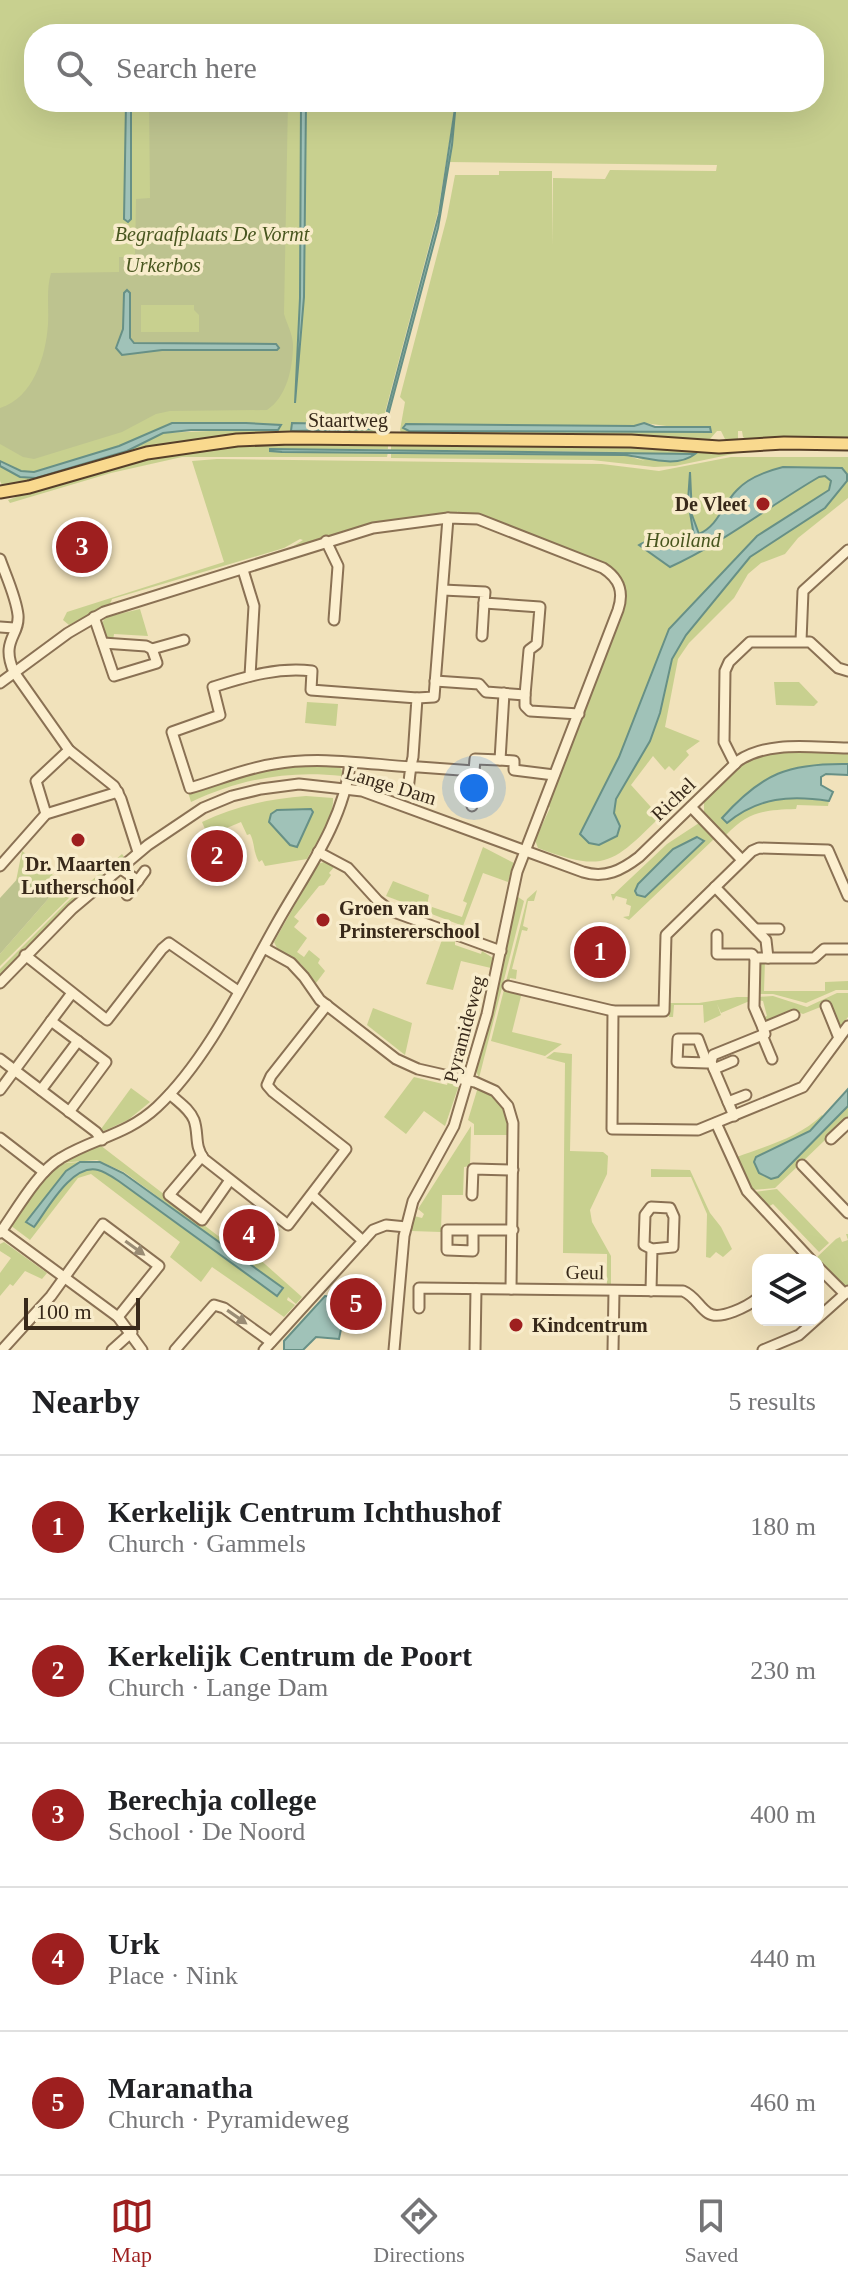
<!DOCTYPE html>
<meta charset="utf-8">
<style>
:root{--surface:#fff;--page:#f6f6f6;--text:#202124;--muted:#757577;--line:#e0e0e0;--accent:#9e1f1f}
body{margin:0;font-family:"Times New Roman",serif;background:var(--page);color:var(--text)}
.controls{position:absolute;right:24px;bottom:24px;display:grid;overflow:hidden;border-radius:16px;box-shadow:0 8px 32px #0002}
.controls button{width:72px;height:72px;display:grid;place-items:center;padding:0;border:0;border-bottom:2px solid var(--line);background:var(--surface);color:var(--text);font:40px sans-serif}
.scale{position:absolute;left:24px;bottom:20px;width:116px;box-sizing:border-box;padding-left:8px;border:4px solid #38291a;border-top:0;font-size:22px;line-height:28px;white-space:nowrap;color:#38291a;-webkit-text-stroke:6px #f8eccb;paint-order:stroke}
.you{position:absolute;left:474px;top:788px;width:28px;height:28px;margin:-20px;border:6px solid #fff;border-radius:50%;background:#1a73e8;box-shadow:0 0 0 12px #1a73e833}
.badge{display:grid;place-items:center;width:52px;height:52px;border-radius:50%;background:var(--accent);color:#fff;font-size:26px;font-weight:700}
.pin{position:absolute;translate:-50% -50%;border:4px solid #fff;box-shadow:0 2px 8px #0006}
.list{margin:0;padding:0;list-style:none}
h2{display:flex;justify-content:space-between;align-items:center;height:104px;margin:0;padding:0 32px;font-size:34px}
h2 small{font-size:26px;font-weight:400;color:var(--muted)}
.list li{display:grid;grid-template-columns:52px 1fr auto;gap:24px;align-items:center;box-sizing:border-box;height:144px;padding:0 32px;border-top:2px solid var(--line)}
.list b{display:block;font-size:30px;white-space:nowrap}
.list p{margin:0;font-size:26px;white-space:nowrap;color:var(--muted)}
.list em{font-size:26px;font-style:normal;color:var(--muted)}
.icon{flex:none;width:44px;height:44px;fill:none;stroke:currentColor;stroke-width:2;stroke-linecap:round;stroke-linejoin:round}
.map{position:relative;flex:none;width:848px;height:1350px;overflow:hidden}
.search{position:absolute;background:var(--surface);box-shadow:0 8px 32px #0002;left:24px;right:24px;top:24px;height:88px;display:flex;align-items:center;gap:20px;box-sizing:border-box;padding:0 28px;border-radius:32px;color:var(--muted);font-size:30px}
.sheet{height:824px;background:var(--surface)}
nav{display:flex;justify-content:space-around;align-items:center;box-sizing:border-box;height:112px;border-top:2px solid var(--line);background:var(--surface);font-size:22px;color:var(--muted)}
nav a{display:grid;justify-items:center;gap:4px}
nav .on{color:var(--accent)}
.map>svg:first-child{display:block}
</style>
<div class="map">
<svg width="848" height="1350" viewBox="0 0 848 1350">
<rect width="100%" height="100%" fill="#f1e2bb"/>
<g fill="#c8d08f" fill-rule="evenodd">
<path d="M0,0H848V441L746,439L743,437L742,431H738V439H725L721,431H717L710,439L402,434L400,430L405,402L400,397L447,217L455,175H499V171H552V246L553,178L605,179L610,170L716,171L717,165L448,162L454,112L438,212L382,424L388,427L385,435L248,436L4,489L0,481V466L20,477L36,478L127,451L163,433L280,428L166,427L138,442L35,474H22L0,464ZM34,34H814V102H34ZM406,424L634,426L644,423L711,432L409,431L403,425Z"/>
<path d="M375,442L378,445H388V449H270L282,452H388L387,457H182L111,473L10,503L8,500C77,474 148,453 222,445C271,439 325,443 375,442Z"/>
<polygon points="411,442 640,444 737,449 738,453 675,466 654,467 592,460 391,458 391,452 624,455 645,461 623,452 391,450 391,445 408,445"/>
<path d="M731,457H848V498L798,538L785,554L761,563L748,574L734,598L689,643L678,659L665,727L700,741L686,751L689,755L674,771L669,766L665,770L653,756L631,785L660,817C612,864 605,873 538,848L535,840L550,808L547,803L550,801L622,609L624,588L580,553L538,537L535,538L487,518L458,514V511L456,514C393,522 333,530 278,555C271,553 257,557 253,563L228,571L227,567L287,550L303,540L300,539L284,548L112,599L110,604L69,625L63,620L67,612L224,562L192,461L217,459L602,464L659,471Z"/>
<polygon points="140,609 148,636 114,634 113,641 106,640 101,624 106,617"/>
<polygon points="774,682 799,682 818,702 814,706 776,705"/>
<polygon points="307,702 338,704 336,726 305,723"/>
<path d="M786,752H848V764C791,766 760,772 722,818L727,823C762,795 787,797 829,801L828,806L797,805L796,809C764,810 749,811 726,835L704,812V800C733,772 743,755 786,752Z"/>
<path d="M295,764L339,765L343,773L342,776C288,770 240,779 191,802L188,792L251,772Z"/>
<path d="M306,796L333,798C334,818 317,841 307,859L265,866L262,860L259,862C253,852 255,843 250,834L247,835L241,822L208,836L202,822C236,806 268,799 306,796Z"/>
<polygon points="699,823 714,839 629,920 623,917 629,916 631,906 626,904 627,899 616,896 613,901 611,894 614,894 667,844"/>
<polygon points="483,847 514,863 508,882 483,873 463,926 429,913 432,907 462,917 467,903 463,901"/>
<polygon points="22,851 75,892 0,966 0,954 49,898 21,875 16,881"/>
<polygon points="122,854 125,858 49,925 0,976 0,969 66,903"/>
<polygon points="324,862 335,866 329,873 331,875 324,885 319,886 294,917 299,921 294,927 307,938 297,952 304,957 309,950 320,959 318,963 325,971 316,983 301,964 277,948 274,942 318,864"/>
<polygon points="393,881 429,895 426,911 386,896"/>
<polygon points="537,890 534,901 528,901 523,926 528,928 527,931 522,930 512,969 517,970 516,979 510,978 507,989 522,992 512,1032 562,1044 545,1056 491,1041 527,899"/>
<polygon points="518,897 524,901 479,1078 476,1071"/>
<polygon points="443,937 455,941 455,945 481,954 482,951 493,958 491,968 461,961 453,990 426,984"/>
<polygon points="765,960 764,991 825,991 825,982 848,981 848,990 836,990 806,1003 773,994 758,994 760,990 760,961"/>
<polygon points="837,993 848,993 848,1017 838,1030 823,1006 803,1014 795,1011 766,1022 762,1018 767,1016 763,1001 757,1000 758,997 773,996 807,1007"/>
<polygon points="737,997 752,997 752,1000 721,1013 717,1004 721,1015 704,1023 703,1005 674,1005 673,1017 669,1017 669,1003 699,1003"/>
<polygon points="373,1008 412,1023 405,1055 367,1025"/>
<polygon points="554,1052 572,1054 570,1151 603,1152 608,1156 607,1174 590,1210 592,1222 611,1256 611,1285 607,1285 607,1254 563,1253 565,1063 546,1058"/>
<polygon points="414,1077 447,1085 448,1082 457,1084 458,1088 445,1126 424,1111 406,1134 384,1117"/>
<path d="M478,1087C501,1096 509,1111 509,1135H474V1124L468,1120Z"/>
<polygon points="131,1088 150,1102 128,1120 104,1131 101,1129"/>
<path d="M848,1106V1118L775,1188L752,1190L737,1157C765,1146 799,1138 822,1115L825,1118L805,1135L755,1158C758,1172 762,1181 777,1177Z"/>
<polygon points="471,1126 470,1166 464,1167 463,1195 442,1195 441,1232 411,1231 414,1216 422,1218 424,1214 418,1209"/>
<path d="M100,1145L226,1242L230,1237L251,1252L273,1225L280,1230L255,1257H257L302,1297L296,1304L288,1297L287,1300L295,1305L284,1317L212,1267L201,1282L170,1257L180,1242L91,1174L78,1178L30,1240L10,1225L53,1168L66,1163L80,1162L66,1171L27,1223L33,1227C47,1209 72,1163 98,1170C106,1172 114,1178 120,1182L277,1296L282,1288L124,1172L97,1160L59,1163Z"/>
<polygon points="651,1169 690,1170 710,1213 721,1227 732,1249 723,1257 716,1252 710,1258 706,1257 707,1214 691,1177 651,1177"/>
<polygon points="777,1189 829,1243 819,1252 773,1204 768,1207 754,1192"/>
<polygon points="846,1234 848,1234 848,1285 844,1286 815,1259 836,1239 840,1237 842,1242 848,1240"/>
<polygon points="4,1242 47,1273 42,1279 25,1271 13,1286 10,1284 0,1296 0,1273 11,1258 0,1251 0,1244"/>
</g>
<g fill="#bdc38f" fill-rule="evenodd">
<path d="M149,102H288L284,314C287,324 293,335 293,345C293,367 287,397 267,410L170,411L156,414L122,432L34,459L23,457L0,444V408C33,398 46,356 48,324C49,308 46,289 51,273L119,272V257H135L136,199L150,198ZM141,305H194V310L199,315V332H141Z"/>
<polygon points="21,875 49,898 0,954 0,898"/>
</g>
<g fill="#a0c2b8" stroke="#679086" stroke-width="2">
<polygon points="126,102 131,102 131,219 128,222 124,219"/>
<polygon points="301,102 306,102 304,297 295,403 300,298"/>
<polygon points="456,102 452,145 438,228 389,412 387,411 439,214"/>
<polygon points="127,290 130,293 130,338 134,343 276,344 279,348 277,350 162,350 122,355 116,348 123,329 124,293"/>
<polygon points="172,423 246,423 281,425 278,430 191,430 163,433 127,451 36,478 20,477 0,466 0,461 21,471 34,472 119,446"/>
<polygon points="292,423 382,425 384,429 291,431"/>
<polygon points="644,423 655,427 710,427 711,432 409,431 403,428 406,424 634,426"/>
<path d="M270,449L695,454C676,469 646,457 624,455L282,452L270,451Z"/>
<path d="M783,467L842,468L847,474V481L825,508L750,557L686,635L672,659L660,713L650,741L616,799L614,813L620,826L617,836L599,845L589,843L580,834L619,757L669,629L757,536L829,490L831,481L825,476L819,477C769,506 723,543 670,567L639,545C655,534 676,544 694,536L688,501L690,472L692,515L699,534C719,525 722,505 737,490C748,478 767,471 783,467Z"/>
<path d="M848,764V775L826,774L821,777V785L833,792L829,801C791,795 758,797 727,823L722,818C762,773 789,763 848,764Z"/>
<polygon points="311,809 313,812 297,847 290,845 269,822 271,814 277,810"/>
<polygon points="697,837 704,841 645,897 637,895 635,891 638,884 673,849"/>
<polygon points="848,1089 848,1106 778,1177 771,1179 759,1173 754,1162 756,1157 810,1131"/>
<path d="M80,1162H100L123,1173L283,1288L277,1296L120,1182C114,1178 106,1172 98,1170C72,1163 47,1210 34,1227L26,1222L66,1171Z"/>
<polygon points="325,1296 337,1298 345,1310 339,1339 316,1337 303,1350 284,1350 284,1341"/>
</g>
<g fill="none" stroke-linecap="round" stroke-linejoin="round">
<defs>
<g id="minor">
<polyline points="326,541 338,566 334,620"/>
<path d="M0,559C6,576 16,597 18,615C20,636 0,640 14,672L69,750L114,786L121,799L138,852"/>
<polyline points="243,570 254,606 250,676"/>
<polyline points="94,617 114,676 157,663 152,649 184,640"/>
<polyline points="0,627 14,628"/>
<polyline points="482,636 484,603"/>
<polyline points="801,641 803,591 848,550"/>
<polyline points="103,643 146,646 152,649"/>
<polyline points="435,681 479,684 486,692 525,695 529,650 537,644 540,607 484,603 485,592 443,590"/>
<path d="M0,683L68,633L104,612L373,528L448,518L478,519L603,568C620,579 624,592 618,610L517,872L487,1014L454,1126L413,1201L404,1236L394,1350"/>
<polyline points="525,695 525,706 530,711 579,714"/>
<polyline points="417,698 434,697 448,518"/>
<polyline points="500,760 514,761 514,770 554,775"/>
<polyline points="735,764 724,742 725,671 729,662 750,642 810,642 838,668 848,671"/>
<path d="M408,792C409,780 410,769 413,757L417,698L311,690L312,671C276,667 246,677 213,687L220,715L172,732L190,788C218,780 246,768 274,764C319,756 366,764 411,767H419L474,771L475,759L500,760L504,693"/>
<polyline points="472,806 474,771"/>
<polyline points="691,807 742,860"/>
<polyline points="46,814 36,781 69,750"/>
<polyline points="318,852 348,868 378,901 391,911 501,951"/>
<polyline points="0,866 46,814 118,792"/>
<polyline points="120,868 138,881"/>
<polyline points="715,887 766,940 768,958"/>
<polyline points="127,895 145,871"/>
<polyline points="756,929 779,929"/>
<polyline points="717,935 717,954 752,954 755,958 814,958 824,949 848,949"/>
<polyline points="264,948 291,963 304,977 320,1000 396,1059 418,1069 475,1082 495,1091 508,1106 513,1123 511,1289"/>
<polyline points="25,955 107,1020 162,949 169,943 238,991"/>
<polyline points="755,958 754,1007 763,1028"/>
<path d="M0,983L72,909L148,845L203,808L232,796L261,789L299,784L362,791L583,872C605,879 622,870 639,857L738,761C769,740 813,748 848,748"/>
<polyline points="508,986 613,1011 664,1011 666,935 752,851 759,848 828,850 848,896"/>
<polyline points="826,1006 839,1038"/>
<polyline points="613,1011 612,1129 698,1130 803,1087 848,1026"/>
<polyline points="762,1035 772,1059"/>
<polyline points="0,1059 96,1132 102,1140"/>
<polyline points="707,1063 698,1039 678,1039 677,1062 707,1063 711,1062"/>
<polyline points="714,1069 733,1061"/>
<polyline points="0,1090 51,1021"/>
<polyline points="41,1090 78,1041"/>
<path d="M170,1094C178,1102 189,1108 194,1120C199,1134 194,1146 204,1159L288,1225L346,1149L273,1092L267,1085L271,1076L327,1005"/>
<polyline points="728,1102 746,1095"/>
<polyline points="69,1112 106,1062 51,1021 72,993"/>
<polyline points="734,1116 711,1062 713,1055 765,1034 763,1028 794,1015"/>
<polyline points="716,1123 747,1191 811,1260"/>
<polyline points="0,1138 44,1172"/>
<polyline points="831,1139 848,1123"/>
<polyline points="202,1156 169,1195 202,1220 230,1180"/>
<polyline points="802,1165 848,1213"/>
<polyline points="312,1195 363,1241"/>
<polyline points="472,1195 473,1169 513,1170"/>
<polyline points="0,1230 118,1317 142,1350"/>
<path d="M473,1230V1251L447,1250V1230C469,1230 491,1230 513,1230"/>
<path d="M0,1233C16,1211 38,1171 61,1158C94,1138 127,1135 157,1107C208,1059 243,983 277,923C305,873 344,822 350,763"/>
<polyline points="818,1267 845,1294"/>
<polyline points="651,1291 652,1249 644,1245 645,1215 651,1207 670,1208 674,1217 673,1247 652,1249"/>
<path d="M419,1308V1288L683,1291C695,1296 699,1307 708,1313C720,1321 748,1306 758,1298"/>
<polyline points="2,1350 51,1296 103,1224 159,1266 118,1317"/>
<polyline points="112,1350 132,1332"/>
<polyline points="175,1350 214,1305 224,1308 271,1342"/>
<polyline points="264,1350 373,1230 386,1225 406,1227"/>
<polyline points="475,1350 476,1289"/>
<polyline points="613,1350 614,1291"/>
<polyline points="763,1350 799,1335 848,1291"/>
</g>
<polyline id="major" points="0,492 29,487 147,453 237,440 291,438 631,441 719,447 784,443 848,444"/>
</defs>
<use href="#minor" stroke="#8a7154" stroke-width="13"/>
<use href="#major" stroke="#573f29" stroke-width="15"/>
<use href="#minor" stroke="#fcefcf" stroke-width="9"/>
<use href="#major" stroke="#f9d98e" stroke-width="11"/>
</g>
<defs><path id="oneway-solid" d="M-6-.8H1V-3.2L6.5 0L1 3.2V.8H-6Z" transform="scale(2)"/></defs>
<g fill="#9a8c74">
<use href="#oneway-solid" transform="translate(135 1248) rotate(36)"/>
<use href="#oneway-solid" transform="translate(237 1317) rotate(35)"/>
</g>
<g fill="#9e1f1f" stroke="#f8eccb" stroke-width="3">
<circle cx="763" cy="504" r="8"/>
<circle cx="78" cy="840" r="8"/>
<circle cx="323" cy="920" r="8"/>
<circle cx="516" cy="1325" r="8"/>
</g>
<g text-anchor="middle" stroke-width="7" stroke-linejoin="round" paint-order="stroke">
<g font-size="20" font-style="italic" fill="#48561f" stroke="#f8eccb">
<text x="212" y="241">Begraafplaats De Vormt</text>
<text x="163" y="272">Urkerbos</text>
<text x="683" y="547">Hooiland</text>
</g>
<g font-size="20" fill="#38291a" stroke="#f8eccb">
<text x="348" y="427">Staartweg</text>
<text transform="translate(391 785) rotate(17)" y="7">Lange Dam</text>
<text transform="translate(673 799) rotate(-44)" y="7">Richel</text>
<text transform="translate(464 1029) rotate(-75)" y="7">Pyramideweg</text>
<text transform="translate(585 1272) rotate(1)" y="7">Geul</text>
</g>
<g font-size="20" font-weight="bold" fill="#38291a" stroke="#f8eccb" text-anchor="start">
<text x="747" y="511" text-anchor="end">De Vleet</text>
<text x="78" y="871" text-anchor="middle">Dr. Maarten<tspan x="78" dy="23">Lutherschool</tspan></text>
<text x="339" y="915">Groen van<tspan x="339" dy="23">Prinstererschool</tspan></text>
<text x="532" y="1332">Kindcentrum</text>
</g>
</g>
</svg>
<div class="controls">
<button><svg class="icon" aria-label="layers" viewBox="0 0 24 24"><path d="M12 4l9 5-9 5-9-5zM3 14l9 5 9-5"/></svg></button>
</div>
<div class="scale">100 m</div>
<div class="you"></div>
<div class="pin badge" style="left:600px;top:952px">1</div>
<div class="pin badge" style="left:217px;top:856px">2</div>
<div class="pin badge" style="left:82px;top:547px">3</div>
<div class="pin badge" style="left:249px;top:1235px">4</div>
<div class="pin badge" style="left:356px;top:1304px">5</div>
<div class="search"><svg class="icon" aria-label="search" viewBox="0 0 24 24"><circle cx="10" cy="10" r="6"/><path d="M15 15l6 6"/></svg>Search here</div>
</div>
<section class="sheet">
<h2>Nearby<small>5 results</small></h2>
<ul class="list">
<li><span class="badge">1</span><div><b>Kerkelijk Centrum Ichthushof</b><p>Church · Gammels</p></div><em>180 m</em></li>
<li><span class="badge">2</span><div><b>Kerkelijk Centrum de Poort</b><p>Church · Lange Dam</p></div><em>230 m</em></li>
<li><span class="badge">3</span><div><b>Berechja college</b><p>School · De Noord</p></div><em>400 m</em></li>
<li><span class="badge">4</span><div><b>Urk</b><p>Place · Nink</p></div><em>440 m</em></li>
<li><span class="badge">5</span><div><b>Maranatha</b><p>Church · Pyramideweg</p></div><em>460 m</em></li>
</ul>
</section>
<nav>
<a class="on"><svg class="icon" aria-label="map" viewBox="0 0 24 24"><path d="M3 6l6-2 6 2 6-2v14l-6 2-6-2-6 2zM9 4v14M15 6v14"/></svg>Map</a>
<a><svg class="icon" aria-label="directions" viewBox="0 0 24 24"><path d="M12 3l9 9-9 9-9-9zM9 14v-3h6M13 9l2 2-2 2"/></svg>Directions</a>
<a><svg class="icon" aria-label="saved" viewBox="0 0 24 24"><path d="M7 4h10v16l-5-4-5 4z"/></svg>Saved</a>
</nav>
